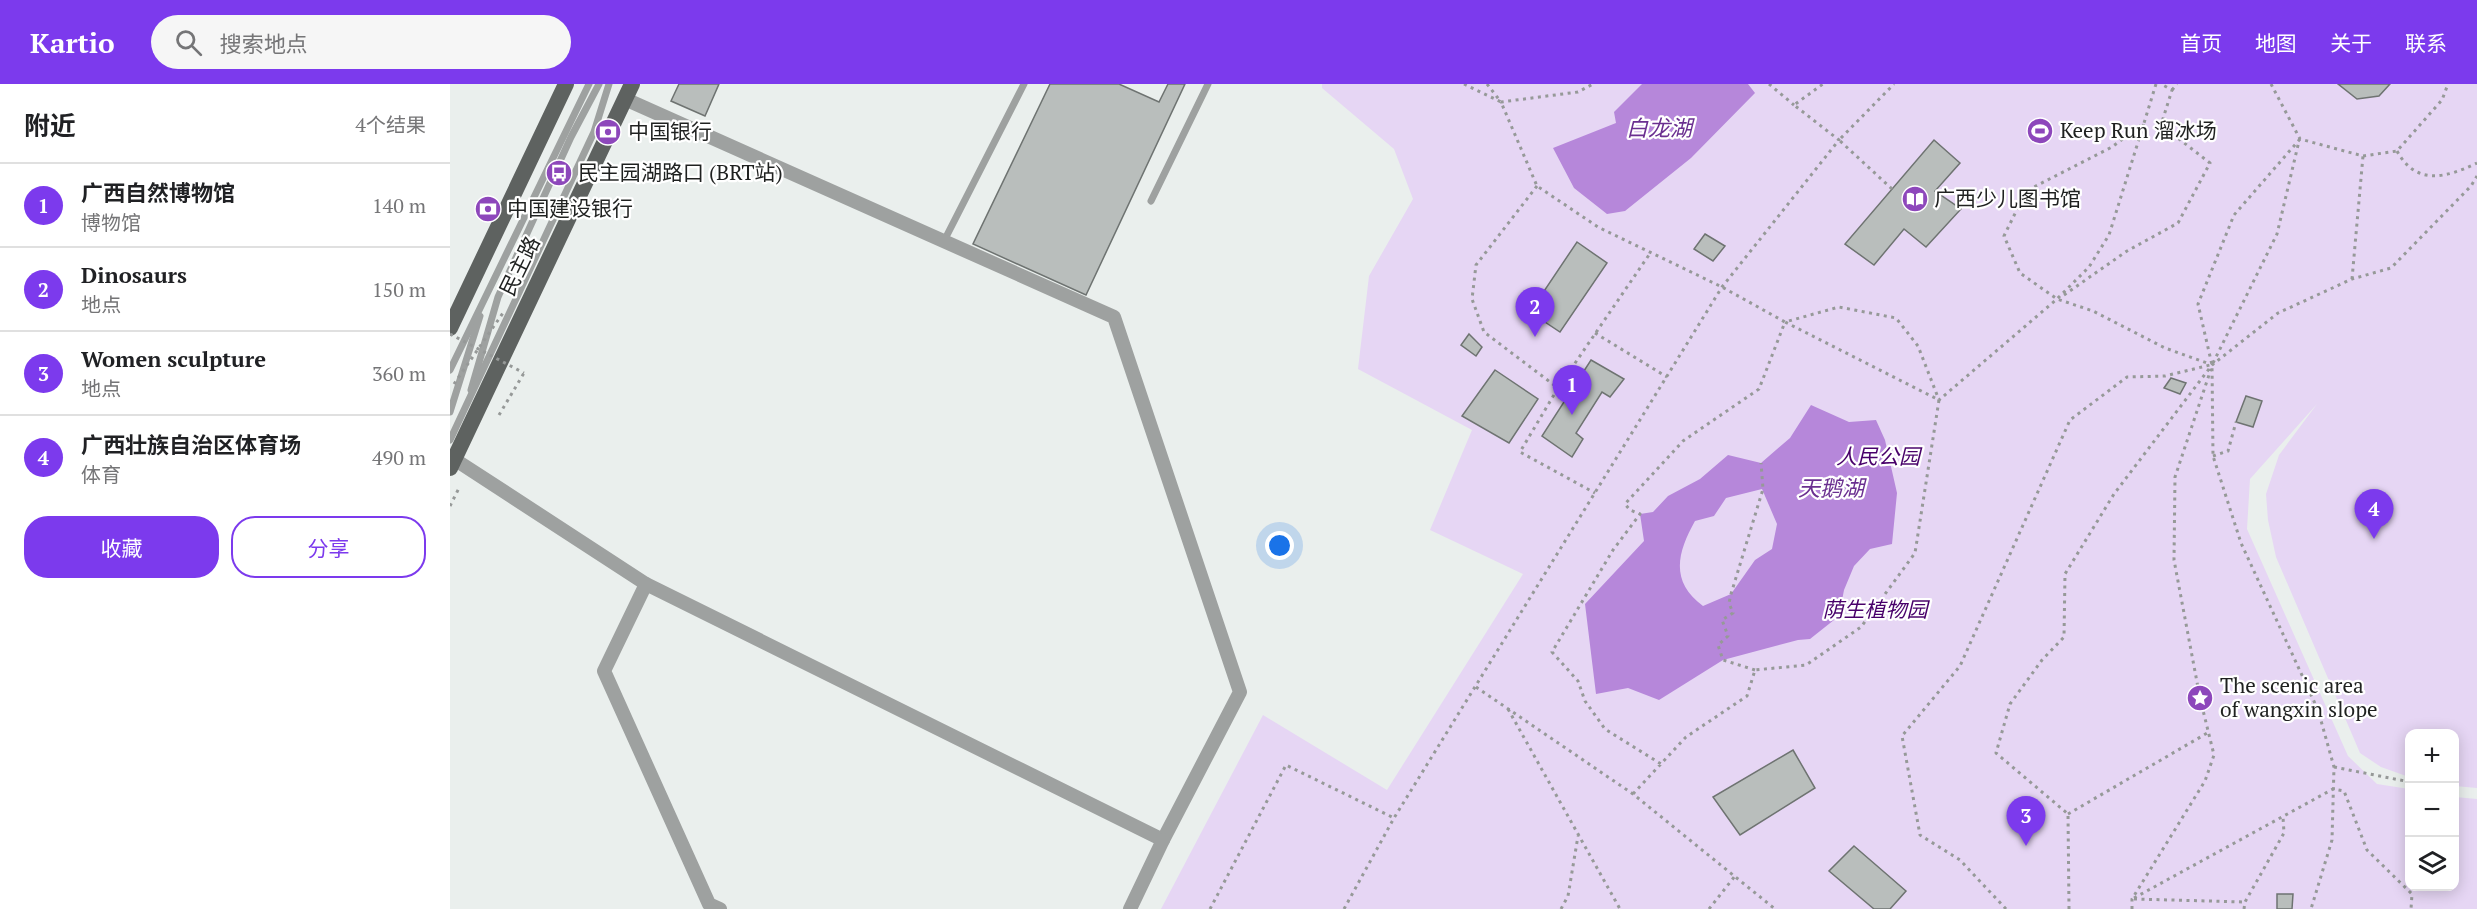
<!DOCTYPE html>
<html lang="zh">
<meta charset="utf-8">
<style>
:root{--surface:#fff;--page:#f6f6f6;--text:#202124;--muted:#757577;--line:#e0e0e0;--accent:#7c3aed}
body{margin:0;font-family:"PT Serif","Noto Sans SC",serif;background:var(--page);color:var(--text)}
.controls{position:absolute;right:18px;bottom:18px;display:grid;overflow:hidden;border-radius:12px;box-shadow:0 3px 15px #0003}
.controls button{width:54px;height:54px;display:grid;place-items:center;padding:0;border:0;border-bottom:2px solid var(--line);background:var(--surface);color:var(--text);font:30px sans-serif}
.you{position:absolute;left:830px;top:462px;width:21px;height:21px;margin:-15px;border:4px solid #fff;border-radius:50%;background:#1a73e8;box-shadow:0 0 0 9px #1a73e833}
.badge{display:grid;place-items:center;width:39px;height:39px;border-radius:50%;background:var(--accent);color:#fff;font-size:20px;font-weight:700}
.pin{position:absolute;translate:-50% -50px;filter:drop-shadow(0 2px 3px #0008)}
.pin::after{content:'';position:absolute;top:32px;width:21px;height:18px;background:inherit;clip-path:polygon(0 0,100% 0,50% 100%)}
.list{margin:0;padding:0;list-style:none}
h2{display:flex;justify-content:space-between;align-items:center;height:78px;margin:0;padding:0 24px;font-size:26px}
h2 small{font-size:20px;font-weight:400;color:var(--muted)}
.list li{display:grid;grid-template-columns:39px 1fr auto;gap:18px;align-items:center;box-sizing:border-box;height:84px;padding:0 24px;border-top:2px solid var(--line)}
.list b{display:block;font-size:22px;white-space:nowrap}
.list p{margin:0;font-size:20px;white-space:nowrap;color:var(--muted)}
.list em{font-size:20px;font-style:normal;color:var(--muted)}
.actions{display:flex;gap:12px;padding:18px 24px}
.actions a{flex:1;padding:14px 0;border:2px solid var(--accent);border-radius:24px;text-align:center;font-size:21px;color:var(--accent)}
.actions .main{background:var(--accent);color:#fff}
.icon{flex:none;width:33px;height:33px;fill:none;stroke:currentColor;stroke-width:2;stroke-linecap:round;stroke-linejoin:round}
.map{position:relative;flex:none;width:2027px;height:825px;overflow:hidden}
header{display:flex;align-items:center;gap:36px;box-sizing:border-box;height:84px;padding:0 30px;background:var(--accent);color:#fff}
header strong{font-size:28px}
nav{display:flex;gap:33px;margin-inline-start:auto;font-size:21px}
.search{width:420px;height:54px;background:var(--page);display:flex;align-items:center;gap:15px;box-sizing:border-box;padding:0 21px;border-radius:33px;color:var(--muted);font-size:22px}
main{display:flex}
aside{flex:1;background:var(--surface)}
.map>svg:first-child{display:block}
</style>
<header>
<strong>Kartio</strong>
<div class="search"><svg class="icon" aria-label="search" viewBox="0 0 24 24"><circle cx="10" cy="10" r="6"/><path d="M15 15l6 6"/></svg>搜索地点</div>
<nav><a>首页</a><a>地图</a><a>关于</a><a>联系</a></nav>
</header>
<main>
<aside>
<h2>附近<small>4个结果</small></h2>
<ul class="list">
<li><span class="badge">1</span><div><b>广西自然博物馆</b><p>博物馆</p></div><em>140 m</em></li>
<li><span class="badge">2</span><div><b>Dinosaurs</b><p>地点</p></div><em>150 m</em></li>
<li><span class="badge">3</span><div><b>Women sculpture</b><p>地点</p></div><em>360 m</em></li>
<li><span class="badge">4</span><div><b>广西壮族自治区体育场</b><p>体育</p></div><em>490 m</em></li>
</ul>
<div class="actions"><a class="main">收藏</a><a>分享</a></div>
</aside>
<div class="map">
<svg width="2027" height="825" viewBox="0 0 2027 825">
<rect width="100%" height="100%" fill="#eaefed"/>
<polygon fill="#e6d6f4" points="872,0 2027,0 2027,704 2005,702 2004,650 1960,650 1959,693 1931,683 1910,669 1826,473 1818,436 1816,410 1829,371 1867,320 1800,395 1797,445 1898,672 1927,700 1959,705 1960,802 2004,802 2005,713 2027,715 2027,825 711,825 813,631 937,706 1073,490 980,446 1022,346 908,285 919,192 963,115 944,65 872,4"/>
<g fill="#b687da" fill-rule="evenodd">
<polygon points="1192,0 1298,0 1305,9 1241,74 1175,127 1157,130 1124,104 1103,64 1166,39 1164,28"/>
<path d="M1361,321L1399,338L1426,336L1435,356L1447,409L1442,460L1420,465L1404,482L1394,506L1389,532L1360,555L1348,556L1273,576L1209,616L1178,604L1146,610L1135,520L1194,457L1190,430L1203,428L1218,412L1250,395L1278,371L1311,379L1340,354ZM1312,405L1327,440L1322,465L1305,476L1281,510L1253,522C1220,498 1227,469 1245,437L1264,432L1276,414Z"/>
</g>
<g fill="#b9bebc" stroke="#6e7371" stroke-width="1.5">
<polygon points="229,0 269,0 255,32 221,17"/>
<polygon points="600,0 669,0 709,18 718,0 735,0 636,211 523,160"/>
<polygon points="1888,0 1940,0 1929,12 1907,15"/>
<polygon points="1484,56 1510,79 1485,107 1511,125 1476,163 1454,145 1424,181 1395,160"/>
<polygon points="1255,150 1275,162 1263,177 1244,165"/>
<polygon points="1127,158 1157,179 1110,248 1080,228"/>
<polygon points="1019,250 1032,263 1026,272 1011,261"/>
<polygon points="1141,276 1174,295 1160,313 1152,308 1126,349 1133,355 1122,373 1092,352"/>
<polygon points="1045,286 1088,315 1059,359 1012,332"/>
<polygon points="1721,294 1736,299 1730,310 1714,304"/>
<polygon points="1796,312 1812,317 1803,343 1786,338"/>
<polygon points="1343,666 1365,704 1290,751 1263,713"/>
<polygon points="1404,762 1456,807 1440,825 1424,825 1379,787"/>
<polygon points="1827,810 1843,810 1842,825 1827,825"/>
</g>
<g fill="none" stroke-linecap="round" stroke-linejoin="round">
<g stroke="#969998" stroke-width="3" stroke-dasharray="3 4.5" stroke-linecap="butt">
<polyline points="1014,0 1051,18 1087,102 1148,143 1272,203 1335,238 1389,223 1446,234 1468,262 1489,316 1607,215 1639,183 1659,151 1694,39"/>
<polyline points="1037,0 1051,18 1128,8 1143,0"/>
<polyline points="1319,0 1344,21"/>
<polyline points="1706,0 1694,39 1662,63 1576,107 1554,152 1570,189 1607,215 1643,227 1715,264 1760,280"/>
<polyline points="1821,0 1850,55 1913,72 1947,67 1992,16 1998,0"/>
<polyline points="1722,6 1727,0"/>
<polyline points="1850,55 1784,131 1748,220 1762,281 1763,372 1791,459 1868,626 1884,683 1882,756 1861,825"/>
<path d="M1947,67C1966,102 1996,94 2027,79"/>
<polyline points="1087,102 1026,181 1022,215 1034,248 1108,304 1070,368 1145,409"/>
<polyline points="1442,105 1389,56 1444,0"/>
<polyline points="1902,195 1913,72"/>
<polyline points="1614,211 1677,167 1728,139 1760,79 1711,41 1722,6 1711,0"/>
<polyline points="1145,249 1217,293"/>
<polyline points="1763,279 1827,150 1849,57"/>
<polyline points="1108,304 1201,168"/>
<polyline points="49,331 74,289"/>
<polyline points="1763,372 1778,367 1786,338"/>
<polyline points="0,422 10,402"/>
<polyline points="1305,586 1273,576 1268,561 1278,552 1272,536 1283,529 1279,519 1281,510 1313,405 1311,379"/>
<polyline points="1026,603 1183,710 1325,825"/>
<polyline points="1058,625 1170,825"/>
<polyline points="1884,683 1960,698"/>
<polyline points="2004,706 2011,707"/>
<polyline points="1183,710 1236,653 1297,612 1305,586 1356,581 1411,543 1465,469 1489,316 1335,238 1309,305 1233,357 1175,420 1180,426 1190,430 1163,466 1102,568 1128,597 1135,617 1155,645 1211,680"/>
<polyline points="1618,730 1759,648"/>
<polyline points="1684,814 1883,705 1894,707 1917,766 1962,810 1961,825"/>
<polyline points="1684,815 1795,818"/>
<polyline points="760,825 836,681 944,734"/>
<polyline points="894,825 944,734 1272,203 1389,56 1344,21 1373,0"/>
<polyline points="1111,825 1118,812 1128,752"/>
<polyline points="1259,825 1285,792"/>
<polyline points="1556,825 1510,776 1470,751 1452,652 1510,582 1620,336 1677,293 1715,292 1760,281"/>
<polyline points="1619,825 1618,730 1546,669 1560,620 1592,576 1614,553 1615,490 1664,410 1762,281 1828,229 1902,195 1941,184 2021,102 2027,92"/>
<polyline points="1682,825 1682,815 1755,697 1764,671 1750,614 1724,476 1725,393 1761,285"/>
<polyline points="1794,825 1795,818 1834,749 1833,733"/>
</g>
<g stroke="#9ea1a0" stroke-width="7">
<polyline points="701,117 758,0"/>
<polyline points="494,157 574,0"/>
<polyline points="0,286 139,0"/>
<polyline points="21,306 48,213 121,53 149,0"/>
<polyline points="0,328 30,232"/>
<polyline points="0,356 144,48 159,0"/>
</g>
<g stroke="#9ea1a0" stroke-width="14">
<polyline points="4,375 196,500 713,756 790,608 664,233 175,15"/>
<polyline points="196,500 154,587 259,820 270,825"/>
<polyline points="680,825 713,756"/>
</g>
<g stroke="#5e6260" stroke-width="16">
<polyline points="0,244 116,0"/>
<polyline points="0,384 182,0"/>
</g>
<g stroke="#969998" stroke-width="3" stroke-dasharray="3 4.5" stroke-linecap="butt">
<polyline points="0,250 74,289"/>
<polyline points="4,300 55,226"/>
</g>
</g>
<defs>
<symbol id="stadium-disc" viewBox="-11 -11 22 22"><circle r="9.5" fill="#8d47bb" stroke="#fff"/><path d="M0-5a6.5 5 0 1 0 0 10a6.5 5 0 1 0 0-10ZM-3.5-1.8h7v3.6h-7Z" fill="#fff"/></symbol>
<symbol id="bank-disc" viewBox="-11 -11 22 22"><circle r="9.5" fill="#8d47bb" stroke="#fff"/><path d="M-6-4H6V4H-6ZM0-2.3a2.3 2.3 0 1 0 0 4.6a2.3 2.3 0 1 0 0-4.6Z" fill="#fff"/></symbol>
<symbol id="bus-disc" viewBox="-11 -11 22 22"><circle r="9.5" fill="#8d47bb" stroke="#fff"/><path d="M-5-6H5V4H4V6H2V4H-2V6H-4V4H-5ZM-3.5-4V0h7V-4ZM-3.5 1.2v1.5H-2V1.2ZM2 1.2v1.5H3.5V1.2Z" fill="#fff"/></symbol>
<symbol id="library-disc" viewBox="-11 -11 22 22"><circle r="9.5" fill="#8d47bb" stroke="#fff"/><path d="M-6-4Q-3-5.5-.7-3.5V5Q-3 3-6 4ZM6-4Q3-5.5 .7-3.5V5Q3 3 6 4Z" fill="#fff"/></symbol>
<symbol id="sight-disc" viewBox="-11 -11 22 22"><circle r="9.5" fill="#8d47bb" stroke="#fff"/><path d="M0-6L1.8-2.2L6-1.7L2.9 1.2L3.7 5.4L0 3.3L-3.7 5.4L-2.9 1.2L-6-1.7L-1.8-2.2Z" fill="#fff"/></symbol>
</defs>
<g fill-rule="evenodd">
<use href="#stadium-disc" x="1575" y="32" width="30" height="30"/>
<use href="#bank-disc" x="143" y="33" width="30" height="30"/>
<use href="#bus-disc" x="94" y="74" width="30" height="30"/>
<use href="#library-disc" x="1450" y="100" width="30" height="30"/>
<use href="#bank-disc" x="23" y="110" width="30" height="30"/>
<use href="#sight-disc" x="1735" y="599" width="30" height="30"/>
</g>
<g text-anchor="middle" stroke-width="4.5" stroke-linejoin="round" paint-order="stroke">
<g font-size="21" fill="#1f2120" stroke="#fff" text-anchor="start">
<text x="1610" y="54">Keep Run 溜冰场</text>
<text x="178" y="55">中国银行</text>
<text x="128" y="96">民主园湖路口 (BRT站)</text>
<text x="1484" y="122">广西少儿图书馆</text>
<text x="57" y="132">中国建设银行</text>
<text x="1770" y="609">The scenic area<tspan x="1770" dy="24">of wangxin slope</tspan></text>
</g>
<g font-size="21" fill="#1f2120" stroke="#fff">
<text transform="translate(70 182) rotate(-64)" y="7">民主路</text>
</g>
<g font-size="21" font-style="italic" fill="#48006a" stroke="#fff">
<text x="1428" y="380">人民公园</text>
<text x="1425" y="533">荫生植物园</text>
</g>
<g font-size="22" font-style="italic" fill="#6a2f90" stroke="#fff">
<text x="1209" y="52">白龙湖</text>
<text x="1381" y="412">天鹅湖</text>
</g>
</g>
</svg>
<div class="controls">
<button>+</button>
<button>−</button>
<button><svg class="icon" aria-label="layers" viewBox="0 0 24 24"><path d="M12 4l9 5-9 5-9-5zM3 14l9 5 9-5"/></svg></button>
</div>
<div class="you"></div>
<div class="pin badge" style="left:1122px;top:331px">1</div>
<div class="pin badge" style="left:1085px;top:253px">2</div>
<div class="pin badge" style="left:1576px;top:762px">3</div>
<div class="pin badge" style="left:1924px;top:455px">4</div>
</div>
</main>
